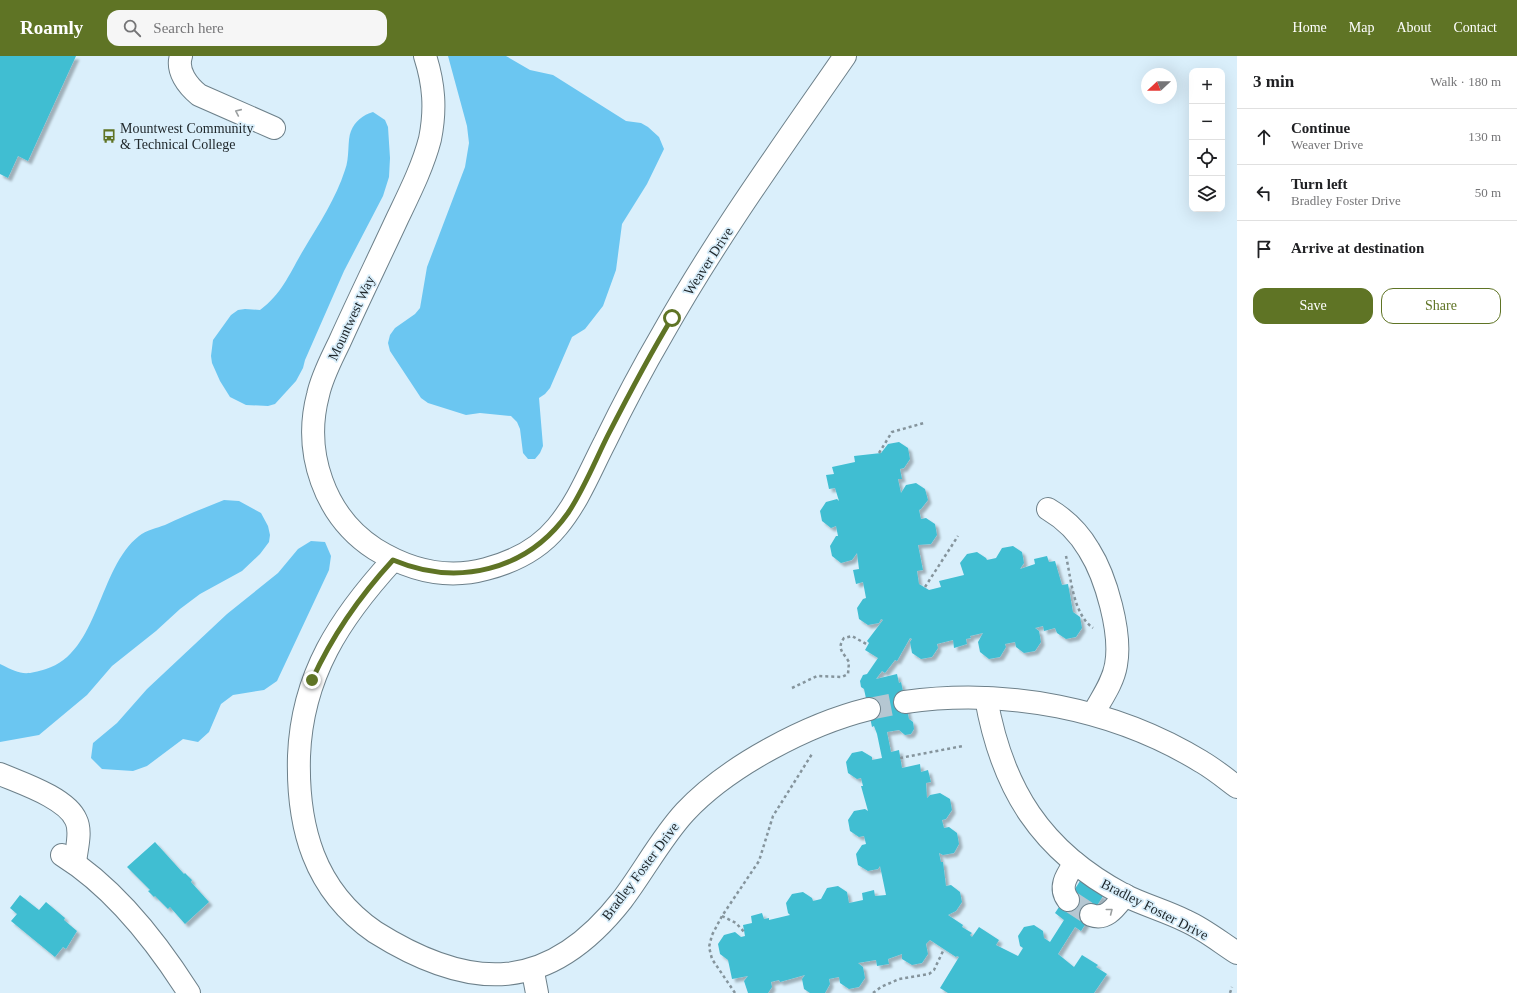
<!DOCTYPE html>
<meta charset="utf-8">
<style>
:root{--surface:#fff;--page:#f6f6f6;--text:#202124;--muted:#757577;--line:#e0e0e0;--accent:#5f7425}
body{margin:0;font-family:"Times New Roman",serif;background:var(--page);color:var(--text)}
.controls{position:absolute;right:12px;top:12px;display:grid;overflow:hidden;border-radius:8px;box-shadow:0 4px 16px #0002}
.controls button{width:36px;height:36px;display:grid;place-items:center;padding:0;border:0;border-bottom:1px solid var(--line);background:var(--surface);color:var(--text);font:20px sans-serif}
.compass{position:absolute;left:1141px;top:12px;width:36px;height:36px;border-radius:50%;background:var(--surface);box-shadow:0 4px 16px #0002;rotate:248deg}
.stop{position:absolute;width:12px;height:12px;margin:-9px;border:3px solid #5f7425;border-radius:50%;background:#fff}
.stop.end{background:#5f7425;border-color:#fff;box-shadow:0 1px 4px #0008}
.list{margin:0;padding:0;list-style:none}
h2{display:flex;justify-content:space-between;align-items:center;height:52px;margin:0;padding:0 16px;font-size:17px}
h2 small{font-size:13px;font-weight:400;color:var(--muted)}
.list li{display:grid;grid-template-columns:26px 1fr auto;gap:12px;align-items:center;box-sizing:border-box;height:56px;padding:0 16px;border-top:1px solid var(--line)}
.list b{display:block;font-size:15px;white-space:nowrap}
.list p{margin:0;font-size:13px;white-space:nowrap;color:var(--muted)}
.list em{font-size:13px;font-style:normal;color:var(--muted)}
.actions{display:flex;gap:8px;padding:12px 16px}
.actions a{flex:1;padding:9px 0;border:1px solid var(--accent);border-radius:12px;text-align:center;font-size:14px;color:var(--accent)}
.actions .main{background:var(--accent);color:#fff}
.icon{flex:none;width:22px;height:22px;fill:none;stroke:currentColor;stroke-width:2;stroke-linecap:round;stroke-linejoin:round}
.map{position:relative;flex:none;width:1237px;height:937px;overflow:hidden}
header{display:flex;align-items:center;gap:24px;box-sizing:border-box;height:56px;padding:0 20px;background:var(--accent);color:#fff}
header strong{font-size:19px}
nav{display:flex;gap:22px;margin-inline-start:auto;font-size:14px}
.search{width:280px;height:36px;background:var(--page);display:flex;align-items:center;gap:10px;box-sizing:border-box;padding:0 14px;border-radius:12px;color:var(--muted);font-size:15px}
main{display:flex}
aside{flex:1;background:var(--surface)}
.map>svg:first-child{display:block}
</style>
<header>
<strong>Roamly</strong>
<div class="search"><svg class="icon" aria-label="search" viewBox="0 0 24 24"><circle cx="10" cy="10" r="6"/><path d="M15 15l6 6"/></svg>Search here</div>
<nav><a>Home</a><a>Map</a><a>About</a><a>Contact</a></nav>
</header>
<main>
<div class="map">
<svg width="1237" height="937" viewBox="0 0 1237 937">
<defs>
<filter id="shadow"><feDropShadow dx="3.5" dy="3.5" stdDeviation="1" flood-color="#0004"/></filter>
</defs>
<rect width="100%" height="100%" fill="#daeffb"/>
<g fill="#6bc6f1">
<polygon points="448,0 506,0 530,14 553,19 626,65 641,67 648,71 659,81 664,93 647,128 622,168 616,214 603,250 585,273 572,281 550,332 545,338 539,342 543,390 540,397 535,403 528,403 523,397 520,373 517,366 511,360 480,357 466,359 428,347 421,342 390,295 388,287 390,279 395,272 415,258 420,252 427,211 465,111 469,87 467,70"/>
<path d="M373,56L385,64L388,71L390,102L389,121L383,140L344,215L305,304L303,312L296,325L275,348L268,350L246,349L230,341L220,325L212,307L211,300L213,284L231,259L238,254L245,253L260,254C283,237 290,216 304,193C319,168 336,142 345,114C350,102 347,84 351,75C355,65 363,59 373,56Z"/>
<path d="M224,444L239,445L261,457L268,470L270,479L269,486L260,498L242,515L200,538L180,553L156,575L112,610L87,639L39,679L0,686V608C20,618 24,620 46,613C99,597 98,512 139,480C146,474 157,472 165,469C184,460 204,452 224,444Z"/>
<polygon points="311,485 325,486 331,500 329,514 277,625 264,634 233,639 221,648 209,676 198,686 183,683 147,710 133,715 102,713 91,702 93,687 117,667 147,633 227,558 278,517 298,493"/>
</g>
<g fill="#41bed2" filter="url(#shadow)">
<polygon points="0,0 76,0 28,105 18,100 8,122 0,118"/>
<polygon points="899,386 908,392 910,403 904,412 900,413 902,423 898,423 901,437 906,429 916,427 925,433 928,444 921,453 919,454 921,463 926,462 935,468 937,479 931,488 918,489 923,514 917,515 919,528 929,534 941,531 939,525 964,519 960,507 967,498 977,496 986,502 987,504 996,502 1002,492 1013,490 1022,496 1024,507 1020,513 1035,508 1034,503 1047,500 1049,506 1055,505 1062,529 1068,528 1073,556 1080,561 1082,572 1076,581 1066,583 1057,577 1055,572 1044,575 1043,570 1035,572 1039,575 1041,586 1035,595 1024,597 1016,591 1015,586 1005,588 1006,591 1000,601 989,603 980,596 978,586 983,577 970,580 971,582 966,583 967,588 954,592 953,584 937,588 938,592 932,601 921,603 912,597 910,586 912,583 910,582 897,605 895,604 885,617 882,615 876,623 897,618 899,627 901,626 909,663 913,666 914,673 911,678 905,679 899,674 887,676 891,696 899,694 902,712 920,708 921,716 928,714 931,726 926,727 927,742 930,739 940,737 950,743 952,754 946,763 942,764 944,772 949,771 957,777 959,788 954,797 943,799 939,797 941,806 943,806 946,830 951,829 960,836 962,846 956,855 948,859 963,869 962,871 972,877 970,879 972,881 979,871 999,884 996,889 1018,900 1023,892 1020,890 1018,880 1024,871 1034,869 1043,875 1044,882 1050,886 1064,864 1055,857 1061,848 1064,850 1080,825 1103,840 1081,875 1075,871 1058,898 1074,911 1082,899 1098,909 1096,911 1107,918 1094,937 948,937 940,932 959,901 957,900 956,901 930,884 926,888 928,898 922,907 912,909 902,903 902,898 888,903 889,908 877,910 876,904 858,907 863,911 865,922 859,931 849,933 840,927 839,921 829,923 830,928 825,937 810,937 804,933 802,923 805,919 780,926 779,924 771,926 772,931 768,937 748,937 744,925 748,920 732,923 728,904 720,898 718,888 724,879 735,876 741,881 745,880 743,869 752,867 751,860 762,857 764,863 769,862 769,864 790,859 788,857 786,847 792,838 803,836 812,842 813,845 821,843 827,832 838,830 847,836 849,847 863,844 862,837 874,834 875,840 886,839 880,810 878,813 868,815 858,809 856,798 862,789 866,788 864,780 859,781 850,775 848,764 854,755 865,753 868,755 861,730 863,730 861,722 857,723 848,717 846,706 852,697 862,695 872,701 872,704 882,702 877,678 874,670 872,671 864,633 861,631 860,625 863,619 867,618 878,602 865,594 869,587 867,585 883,564 881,563 879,567 868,569 859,563 857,552 863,543 866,542 863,526 856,528 853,514 859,513 857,497 852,504 841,507 832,500 830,490 836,480 838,480 836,470 831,472 822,465 820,455 826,446 837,443 839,445 835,432 829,433 826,419 834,418 832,411 855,406 854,400 881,397 888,388"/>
<polygon points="155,786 184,818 185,817 192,824 191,826 209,846 185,868 170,851 168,853 155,840 154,841 148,835 150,834 127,811"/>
<polygon points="20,839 39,854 46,846 65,862 64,864 77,875 66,893 63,891 55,901 11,865 17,858 10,852"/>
</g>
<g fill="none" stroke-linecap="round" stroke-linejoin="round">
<g stroke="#b5c7d2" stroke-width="22" stroke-dasharray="22 11" stroke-linecap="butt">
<polyline points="869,653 905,646"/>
<polyline points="1068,844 1091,859"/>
</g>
<defs>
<g id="minor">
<path d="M181,0C176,15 188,30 199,39L274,72"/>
<path d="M425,0C434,28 436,53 430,83C423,110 410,136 398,161C379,202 359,243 340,285C332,302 322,320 318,339C303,396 324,460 375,493C409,514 446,524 486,513C513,506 539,493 557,471C578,446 590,415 605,386C623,349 642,313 663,277C717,181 782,91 845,0"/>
<path d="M1048,453C1065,463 1079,477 1089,494C1106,521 1122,577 1116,609C1113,627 1101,643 1093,658"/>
<path d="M393,504C340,562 302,619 299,700C297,771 314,834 375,876C472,937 549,937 622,844C644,815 661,782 685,756C728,710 808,668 869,653"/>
<path d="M986,642C1002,733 1041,795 1124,839C1144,849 1166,855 1186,865C1204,873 1220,886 1237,897"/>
<path d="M905,646C1006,632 1114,652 1202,706C1214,713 1225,722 1237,731"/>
<path d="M0,718C21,727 67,742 76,764C82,776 76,794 75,807"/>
<path d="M62,799C115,832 156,885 189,937"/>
<path d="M1068,844C1058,831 1067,819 1075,807"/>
<path d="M1091,859C1107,865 1116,850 1125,839"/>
<polyline points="533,916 537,937"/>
</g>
</defs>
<use href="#minor" stroke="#6d808a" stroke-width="24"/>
<g stroke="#85949c" stroke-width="2.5" stroke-dasharray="3 3" stroke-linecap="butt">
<polyline points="879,397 892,376 924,367"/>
<path d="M1066,500C1071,522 1073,558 1093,572"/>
<polyline points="925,531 958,480"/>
<path d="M792,632L817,620L842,621L848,618L849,606C844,597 836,593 844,582L852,580L868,589"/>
<polyline points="900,702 963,690"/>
<polyline points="722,860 736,867 745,877"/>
<polyline points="735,937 712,903 709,891 712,879 722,860 759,805 773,760 812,698"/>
<polyline points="873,937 881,931 899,923 929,918 934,914 944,893"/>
<polyline points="1230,937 1232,931"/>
</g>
<use href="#minor" stroke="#fff" stroke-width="22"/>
</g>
<defs><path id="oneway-chevron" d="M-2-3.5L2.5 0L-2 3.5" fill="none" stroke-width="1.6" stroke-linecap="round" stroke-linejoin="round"/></defs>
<g stroke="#9b9fa0">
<use href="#oneway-chevron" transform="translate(238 56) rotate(-156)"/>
<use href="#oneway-chevron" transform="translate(1110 855) rotate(-38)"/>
</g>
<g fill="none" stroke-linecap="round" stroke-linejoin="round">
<path stroke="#5f7425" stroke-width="5" d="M312,624C333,578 359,541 393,504C457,531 527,515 568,457C584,433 595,405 608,379C628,340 649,300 672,262"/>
</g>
<defs>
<symbol id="bus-bare" viewBox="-9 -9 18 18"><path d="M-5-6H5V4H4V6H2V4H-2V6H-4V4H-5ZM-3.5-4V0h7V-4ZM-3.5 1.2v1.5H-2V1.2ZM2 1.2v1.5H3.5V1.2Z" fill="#5f7425" stroke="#daeffb" stroke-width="2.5" paint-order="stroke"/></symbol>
</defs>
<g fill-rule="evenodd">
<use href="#bus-bare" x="99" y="70" width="20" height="20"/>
</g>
<g text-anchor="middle" stroke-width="3.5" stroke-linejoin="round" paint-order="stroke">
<g font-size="14" fill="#21292d" stroke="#daeffb" text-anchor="start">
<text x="120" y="77">Mountwest Community<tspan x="120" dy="16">&amp; Technical College</tspan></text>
</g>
<g font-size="14" fill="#21292d" stroke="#daeffb">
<text transform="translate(708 205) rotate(-57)" y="5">Weaver Drive</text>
<text transform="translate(351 262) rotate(-65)" y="5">Mountwest Way</text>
<text transform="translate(640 815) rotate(-53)" y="5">Bradley Foster Drive</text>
<text transform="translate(1155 853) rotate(27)" y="5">Bradley Foster Drive</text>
</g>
</g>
</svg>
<div class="controls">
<button>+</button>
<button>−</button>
<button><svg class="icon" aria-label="locate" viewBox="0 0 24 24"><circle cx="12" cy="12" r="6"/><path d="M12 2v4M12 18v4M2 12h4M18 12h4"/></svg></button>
<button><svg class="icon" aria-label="layers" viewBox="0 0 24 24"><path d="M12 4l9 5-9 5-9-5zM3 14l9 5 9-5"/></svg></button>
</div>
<svg class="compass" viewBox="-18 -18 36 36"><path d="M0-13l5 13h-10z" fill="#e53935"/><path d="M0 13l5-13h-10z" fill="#757577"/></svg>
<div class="stop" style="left:672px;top:262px"></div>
<div class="stop end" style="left:312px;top:624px"></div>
</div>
<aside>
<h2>3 min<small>Walk · 180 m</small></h2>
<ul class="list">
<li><svg class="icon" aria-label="ahead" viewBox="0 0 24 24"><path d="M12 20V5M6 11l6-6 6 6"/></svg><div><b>Continue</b><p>Weaver Drive</p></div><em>130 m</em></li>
<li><svg class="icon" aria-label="left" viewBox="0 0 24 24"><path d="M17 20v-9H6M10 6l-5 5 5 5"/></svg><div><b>Turn left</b><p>Bradley Foster Drive</p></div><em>50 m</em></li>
<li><svg class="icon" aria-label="arrive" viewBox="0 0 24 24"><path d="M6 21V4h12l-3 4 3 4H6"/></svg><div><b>Arrive at destination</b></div></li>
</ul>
<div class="actions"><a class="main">Save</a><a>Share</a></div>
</aside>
</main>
